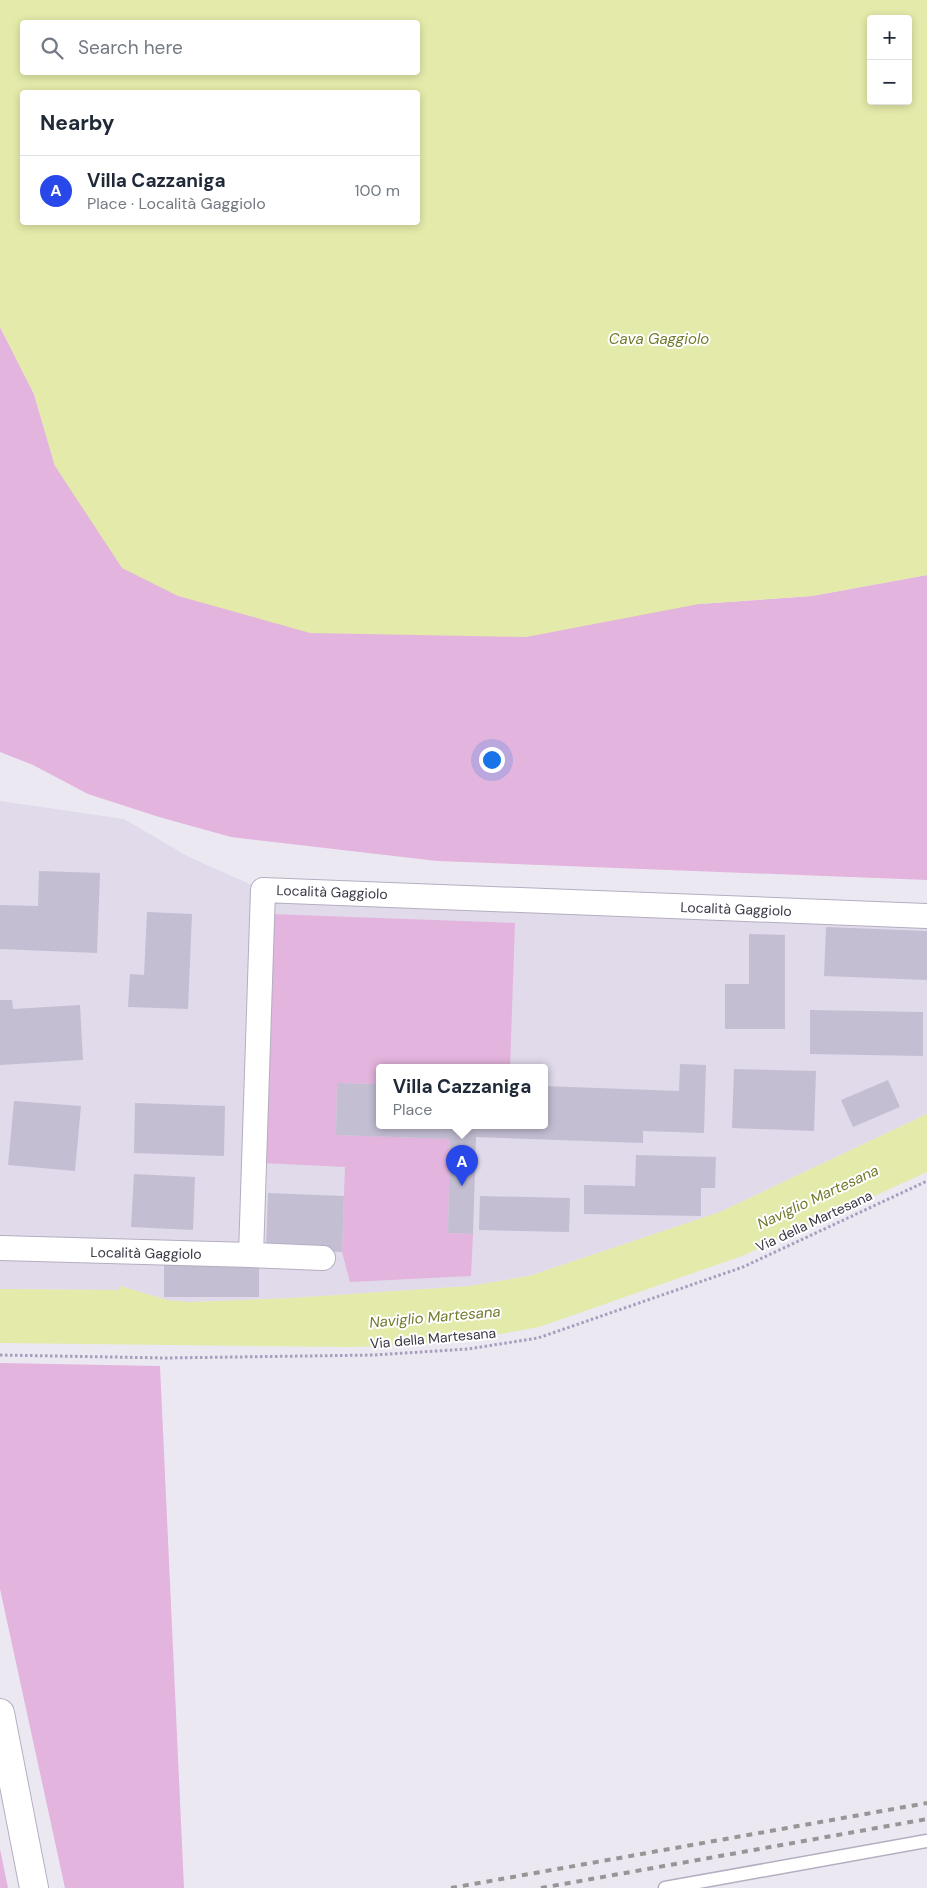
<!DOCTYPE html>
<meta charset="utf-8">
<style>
:root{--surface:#fff;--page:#f2f2f3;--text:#1f2937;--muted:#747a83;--line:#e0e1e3;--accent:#2948e9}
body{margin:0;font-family:"DM Sans",sans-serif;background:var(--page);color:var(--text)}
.controls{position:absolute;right:15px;top:15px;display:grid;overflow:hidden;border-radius:5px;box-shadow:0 2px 8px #0003}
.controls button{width:45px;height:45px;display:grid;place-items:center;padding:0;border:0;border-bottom:1px solid var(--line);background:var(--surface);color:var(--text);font:25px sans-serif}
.you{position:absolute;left:491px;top:759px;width:18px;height:18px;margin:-12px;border:4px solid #fff;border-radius:50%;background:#1a73e8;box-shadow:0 0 0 8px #1a73e833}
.badge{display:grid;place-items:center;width:32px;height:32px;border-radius:50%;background:var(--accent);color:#fff;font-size:16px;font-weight:700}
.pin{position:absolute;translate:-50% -41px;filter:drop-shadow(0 1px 2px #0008)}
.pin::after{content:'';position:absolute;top:26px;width:18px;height:15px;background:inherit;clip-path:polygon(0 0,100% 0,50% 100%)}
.popup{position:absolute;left:376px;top:1064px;width:172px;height:65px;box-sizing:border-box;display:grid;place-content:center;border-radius:5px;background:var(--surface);filter:drop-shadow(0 1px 4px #0005);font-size:16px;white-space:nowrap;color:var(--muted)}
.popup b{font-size:19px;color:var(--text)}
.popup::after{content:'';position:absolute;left:50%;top:100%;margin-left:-10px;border:10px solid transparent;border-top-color:var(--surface)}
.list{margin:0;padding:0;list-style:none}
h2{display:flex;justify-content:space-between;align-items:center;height:65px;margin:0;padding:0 20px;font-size:21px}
h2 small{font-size:16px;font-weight:400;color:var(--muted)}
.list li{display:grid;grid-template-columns:32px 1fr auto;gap:15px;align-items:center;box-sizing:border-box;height:70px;padding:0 20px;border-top:1px solid var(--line)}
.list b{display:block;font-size:19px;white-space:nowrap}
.list p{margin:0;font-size:16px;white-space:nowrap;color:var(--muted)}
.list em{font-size:16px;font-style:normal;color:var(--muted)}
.icon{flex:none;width:28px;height:28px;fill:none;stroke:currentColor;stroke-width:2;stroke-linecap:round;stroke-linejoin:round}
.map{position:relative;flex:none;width:927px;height:1888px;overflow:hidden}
.search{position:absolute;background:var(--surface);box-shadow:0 2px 8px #0003;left:20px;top:20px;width:400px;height:55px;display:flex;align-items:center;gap:12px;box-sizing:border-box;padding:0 18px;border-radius:5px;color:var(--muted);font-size:19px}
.panel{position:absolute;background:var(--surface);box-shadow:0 2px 8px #0003;left:20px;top:90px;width:400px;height:135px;border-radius:5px}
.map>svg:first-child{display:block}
</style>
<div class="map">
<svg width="927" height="1888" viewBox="0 0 927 1888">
<rect width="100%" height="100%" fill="#ece8f2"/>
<path fill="#e0daea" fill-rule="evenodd" d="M0,801L124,819L189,857L263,890L927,916V1114L720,1212L529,1276L470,1286L292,1298L190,1302L167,1300L120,1286L119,1290L0,1289ZM380,1067H544V1125H380Z"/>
<g fill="#e3b4dd">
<polygon points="0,327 34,394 55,466 699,604 812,596 927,575 927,880 437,861 231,837 159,817 88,794 33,765 0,752"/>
<polygon points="269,914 515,923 510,1067 380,1067 379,1084 337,1083 336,1135 450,1139 448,1233 473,1234 471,1276 350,1282 342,1252 345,1167 262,1163"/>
<polygon points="0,1363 160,1366 184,1888 65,1888 0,1589"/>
<polygon points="0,1849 8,1888 0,1888"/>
</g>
<g fill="#e4eaa9" fill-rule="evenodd">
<path d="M0,0H927V575L812,596L699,604L526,637L310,633L178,596L122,568L55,466L34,394L0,327ZM871,19H908V101H871ZM22,22H418V72H22ZM22,92H418V222H22Z"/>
<polygon points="927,1114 927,1172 742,1256 539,1327 478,1338 400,1345 353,1347 0,1343 0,1289 119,1290 120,1286 167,1300 190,1302 292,1298 470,1286 529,1276 720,1212"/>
</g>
<g fill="#c4bed3">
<polygon points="39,871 100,873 97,953 0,949 0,905 38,906"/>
<polygon points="147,912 192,914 188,1009 128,1007 130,974 144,975"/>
<polygon points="826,927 927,931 927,980 824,976"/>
<polygon points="749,934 785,935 785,1029 725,1029 725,984 749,984"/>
<polygon points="0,1000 12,1000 13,1009 80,1005 83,1060 0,1065"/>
<polygon points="810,1010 923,1012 923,1056 810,1054"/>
<polygon points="680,1064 706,1065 704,1133 643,1131 643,1143 476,1137 473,1234 448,1233 450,1139 336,1135 337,1083 380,1084 380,1125 544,1125 544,1086 679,1091"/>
<polygon points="734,1069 816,1071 814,1131 732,1128"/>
<polygon points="888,1080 900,1107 853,1127 841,1100"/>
<polygon points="14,1101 81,1106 75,1171 8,1165"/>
<polygon points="135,1103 225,1106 224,1156 134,1153"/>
<polygon points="636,1155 716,1157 715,1188 701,1188 701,1216 584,1214 584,1185 635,1186"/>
<polygon points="134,1174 195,1177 193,1230 131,1227"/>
<polygon points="268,1193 344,1196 342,1252 266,1249"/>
<polygon points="480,1196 570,1198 569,1232 479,1230"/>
<rect x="164" y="1264" width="95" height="33"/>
</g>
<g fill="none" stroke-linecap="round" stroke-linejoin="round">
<defs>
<polyline id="service" points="665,1888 927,1841"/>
<g id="minor">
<polyline points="0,1248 251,1255 263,890 927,916"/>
<polyline points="251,1255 323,1258"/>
</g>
<polyline id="tertiary" points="0,1713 34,1888"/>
</defs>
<use href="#service" stroke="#b4aec0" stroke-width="15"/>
<use href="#minor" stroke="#b4aec0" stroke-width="26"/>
<use href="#tertiary" stroke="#b4aec0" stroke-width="30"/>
<polyline stroke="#a89dbe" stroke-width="3" stroke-dasharray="2.5 2.5" stroke-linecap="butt" points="0,1355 166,1358 374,1355 468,1349 538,1338 743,1267 927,1181"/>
<use href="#service" stroke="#fff" stroke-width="12"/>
<use href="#minor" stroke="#fff" stroke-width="24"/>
<use href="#tertiary" stroke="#fff" stroke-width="28"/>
<g stroke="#969696" stroke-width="4" stroke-dasharray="6 6" stroke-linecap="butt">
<polyline points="451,1888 927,1803"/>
<polyline points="541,1888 927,1819"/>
</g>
</g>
<g text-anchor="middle" stroke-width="4" stroke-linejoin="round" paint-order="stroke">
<g font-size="14" fill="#3b3745" stroke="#fff">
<text transform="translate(332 892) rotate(2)" y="5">Località Gaggiolo</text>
<text transform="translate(736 909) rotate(2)" y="5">Località Gaggiolo</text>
<text transform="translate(814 1221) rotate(-25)" y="5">Via della Martesana</text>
<text transform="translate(146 1253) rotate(1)" y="5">Località Gaggiolo</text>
<text transform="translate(433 1338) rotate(-5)" y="5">Via della Martesana</text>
</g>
<g font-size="15" font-style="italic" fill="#727b2d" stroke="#fff">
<text x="659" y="344">Cava Gaggiolo</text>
<text transform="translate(818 1197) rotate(-25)" y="5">Naviglio Martesana</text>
<text transform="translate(435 1317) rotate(-5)" y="5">Naviglio Martesana</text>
</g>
</g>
</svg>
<div class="controls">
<button>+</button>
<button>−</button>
</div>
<div class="you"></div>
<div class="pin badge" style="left:462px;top:1186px">A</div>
<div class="popup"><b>Villa Cazzaniga</b>Place</div>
<div class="search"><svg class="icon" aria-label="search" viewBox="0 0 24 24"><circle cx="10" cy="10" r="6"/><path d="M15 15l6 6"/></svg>Search here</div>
<section class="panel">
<h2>Nearby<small></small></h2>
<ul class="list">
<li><span class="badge">A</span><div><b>Villa Cazzaniga</b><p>Place · Località Gaggiolo</p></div><em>100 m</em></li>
</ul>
</section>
</div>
